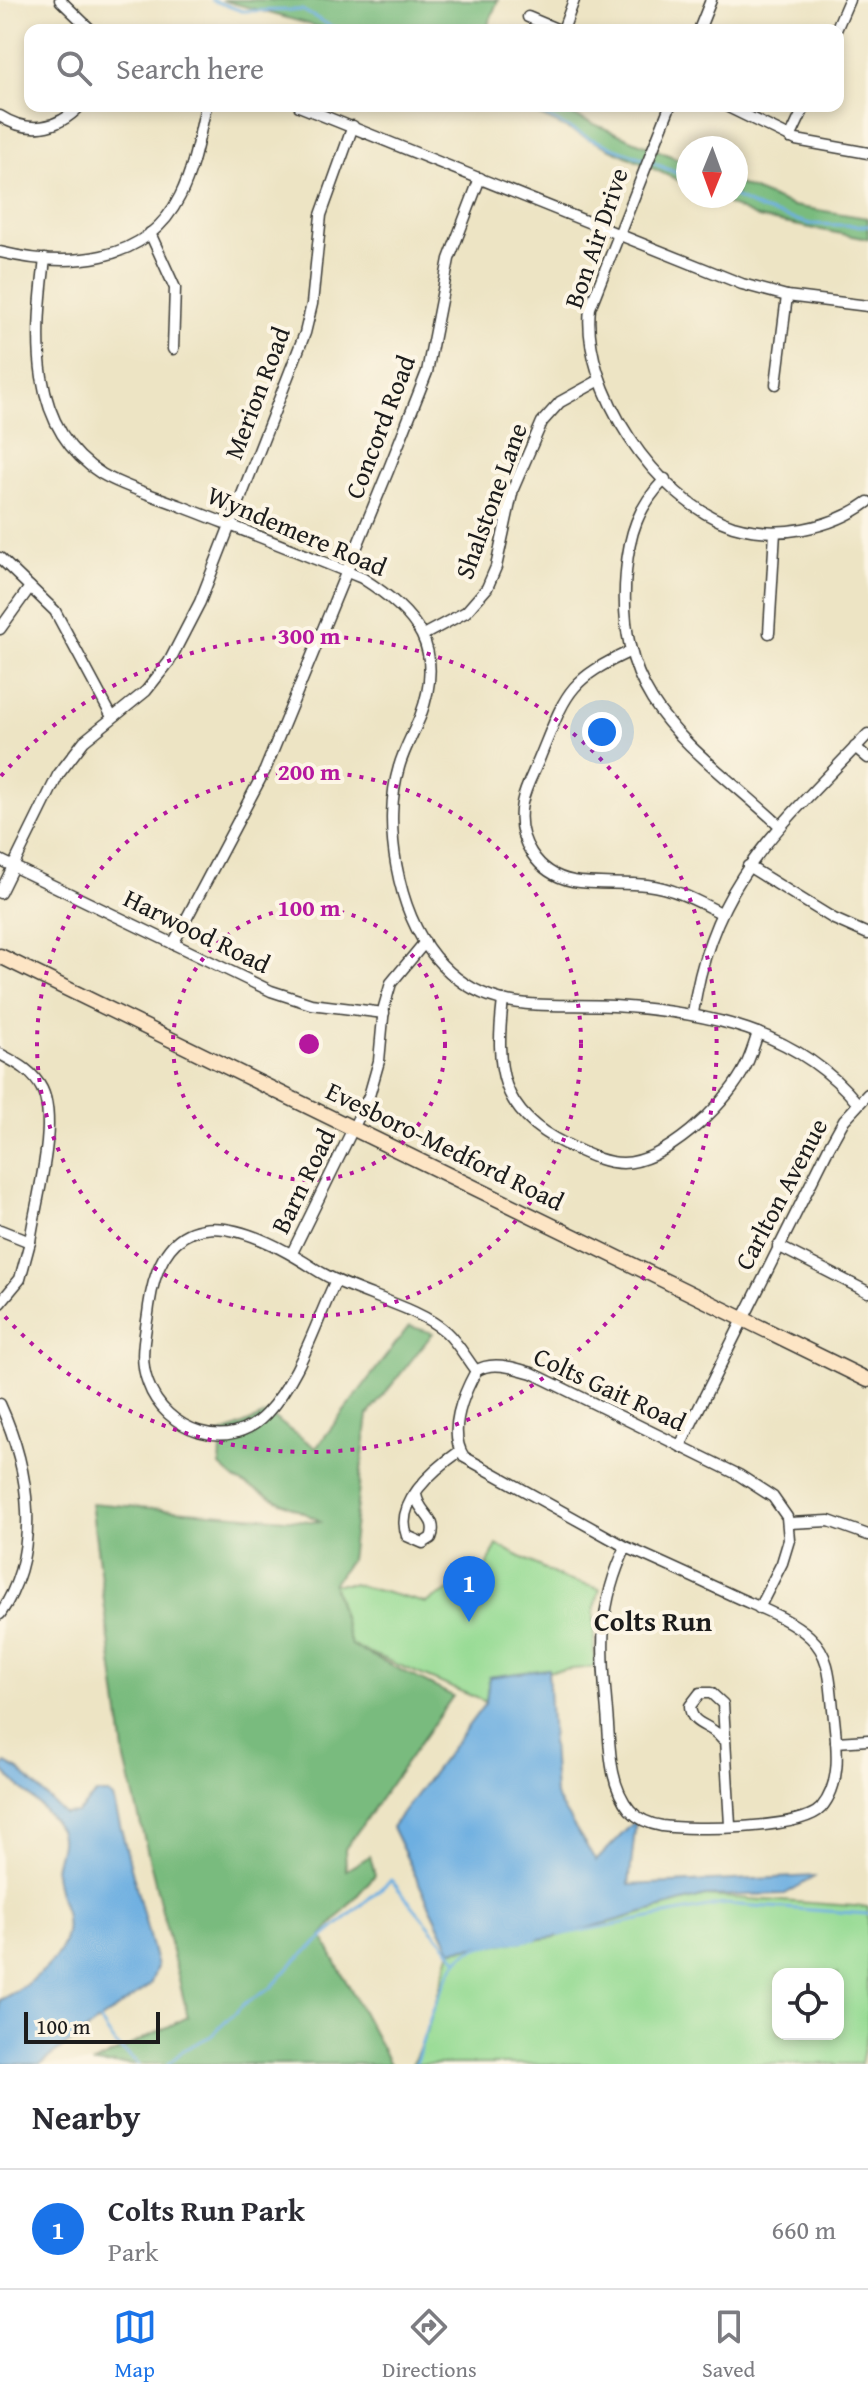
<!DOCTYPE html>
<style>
:root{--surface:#fff;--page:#f7f7f7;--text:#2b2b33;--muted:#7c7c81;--line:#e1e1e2;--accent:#1a73e8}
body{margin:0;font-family:"Gentium Book Plus",serif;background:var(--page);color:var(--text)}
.controls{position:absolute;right:24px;bottom:24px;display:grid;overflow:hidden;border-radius:16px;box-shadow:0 4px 12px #0003}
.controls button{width:72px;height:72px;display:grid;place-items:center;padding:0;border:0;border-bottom:2px solid var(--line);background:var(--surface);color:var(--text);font:40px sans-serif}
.compass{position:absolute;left:676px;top:136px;width:72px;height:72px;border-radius:50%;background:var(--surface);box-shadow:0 4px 12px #0003;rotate:181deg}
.scale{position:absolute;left:24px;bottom:20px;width:136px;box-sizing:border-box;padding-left:8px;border:4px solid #1c1c1c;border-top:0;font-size:22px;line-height:28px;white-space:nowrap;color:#1c1c1c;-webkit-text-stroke:6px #fcf5e5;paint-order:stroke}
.you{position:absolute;left:602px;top:732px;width:28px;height:28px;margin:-20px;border:6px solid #fff;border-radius:50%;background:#1a73e8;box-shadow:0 0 0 12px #1a73e833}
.badge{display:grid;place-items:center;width:52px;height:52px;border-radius:50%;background:var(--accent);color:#fff;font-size:26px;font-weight:700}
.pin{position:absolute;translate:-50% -66px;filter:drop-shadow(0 2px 4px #0008)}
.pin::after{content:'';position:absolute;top:42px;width:28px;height:24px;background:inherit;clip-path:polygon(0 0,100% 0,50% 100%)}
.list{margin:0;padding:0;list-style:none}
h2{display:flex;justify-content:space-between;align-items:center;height:104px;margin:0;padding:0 32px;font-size:34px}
h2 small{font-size:26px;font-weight:400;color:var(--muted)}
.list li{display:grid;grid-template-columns:52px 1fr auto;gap:24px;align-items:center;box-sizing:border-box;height:120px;padding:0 32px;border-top:2px solid var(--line)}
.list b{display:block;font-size:30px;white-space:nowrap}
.list p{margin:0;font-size:26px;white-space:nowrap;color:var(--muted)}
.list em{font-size:26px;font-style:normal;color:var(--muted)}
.icon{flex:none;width:44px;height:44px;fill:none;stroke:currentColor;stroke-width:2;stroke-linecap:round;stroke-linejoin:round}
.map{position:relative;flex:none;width:868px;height:2064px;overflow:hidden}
.search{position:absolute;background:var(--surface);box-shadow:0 4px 12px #0003;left:24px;right:24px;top:24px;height:88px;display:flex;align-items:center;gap:20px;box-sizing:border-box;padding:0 28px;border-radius:16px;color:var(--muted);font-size:30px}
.sheet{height:224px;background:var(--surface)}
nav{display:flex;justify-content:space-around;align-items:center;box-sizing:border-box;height:112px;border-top:2px solid var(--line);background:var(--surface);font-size:22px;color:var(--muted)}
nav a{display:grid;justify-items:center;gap:4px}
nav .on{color:var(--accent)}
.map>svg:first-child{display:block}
</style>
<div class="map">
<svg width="868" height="2064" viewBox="0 0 868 2064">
<rect width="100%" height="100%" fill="#fcf5e5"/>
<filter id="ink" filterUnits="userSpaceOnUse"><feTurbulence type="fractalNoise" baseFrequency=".0125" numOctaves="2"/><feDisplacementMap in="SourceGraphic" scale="16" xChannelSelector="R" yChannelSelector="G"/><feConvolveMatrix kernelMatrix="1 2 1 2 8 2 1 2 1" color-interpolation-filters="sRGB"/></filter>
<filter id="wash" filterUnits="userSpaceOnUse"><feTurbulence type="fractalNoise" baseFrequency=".006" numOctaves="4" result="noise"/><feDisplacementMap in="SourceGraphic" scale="32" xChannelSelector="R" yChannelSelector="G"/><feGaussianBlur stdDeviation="1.8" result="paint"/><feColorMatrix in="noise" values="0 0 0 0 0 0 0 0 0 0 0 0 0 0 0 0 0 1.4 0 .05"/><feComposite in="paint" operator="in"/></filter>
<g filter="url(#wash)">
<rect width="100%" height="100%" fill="#ede4c4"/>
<g fill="#97db94" stroke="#5a7c58" stroke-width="2" fill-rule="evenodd">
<polygon points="497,1545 564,1579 600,1589 594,1610 594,1667 489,1677 486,1702 351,1645 333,1584 352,1584 426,1603 485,1570"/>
<path d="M705,1896L868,1907V2031L861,2064H412L426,2034L451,1950L555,1937ZM778,1974H838V2034H778Z"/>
</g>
<g fill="#79bb7e" stroke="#4a6c4d" stroke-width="2">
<polygon points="222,0 498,0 486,30 330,30"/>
<polygon points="519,106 551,106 688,163 688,185"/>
<polygon points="736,183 793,206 868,218 868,239 758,218 711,196 736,196"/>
<polygon points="409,1326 433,1333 368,1415 350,1560 333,1584 351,1645 453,1696 345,1849 346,1870 370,1856 375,1875 322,1936 390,2064 92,2064 188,2017 125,1760 91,1503 322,1522 236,1480 220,1466 222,1434 268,1414 316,1448"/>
</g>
<g fill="#6dafe1" stroke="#44667e" stroke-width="2">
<polygon points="548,1669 555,1796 596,1861 636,1820 629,1885 816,1876 785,1894 705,1896 555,1937 451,1950 392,1827 486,1702 489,1677"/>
<path d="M6,1763L19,1770L64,1814L77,1813L96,1794H108L113,1798L157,1967L150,1985L40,2064H0V2000C30,1984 72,1957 66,1918C63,1901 55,1889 55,1870C56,1857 66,1840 58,1828C45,1806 19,1789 2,1769Z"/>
</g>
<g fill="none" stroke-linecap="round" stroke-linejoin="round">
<g stroke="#6dafe1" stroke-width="3">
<polyline points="212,0 242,11 302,10 338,30"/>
<polyline points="525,106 591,139 644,159"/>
<polyline points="651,162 688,178"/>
<polyline points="732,196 762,210 810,224 868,226"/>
<polyline points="559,1935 724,1904 868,1914"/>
<polyline points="100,2021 116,2045 139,2064"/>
<polyline points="168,2064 185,2049 211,2036 244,2004 271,1988 295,1961 391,1880 458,1960"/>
<path d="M415,2064C425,2037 443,1965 468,1952C487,1942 515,1943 536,1939"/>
</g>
</g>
</g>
<g filter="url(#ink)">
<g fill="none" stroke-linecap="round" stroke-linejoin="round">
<defs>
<g id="street">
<polyline points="60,0 91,30"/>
<polyline points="528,17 559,30"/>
<polyline points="563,30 574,0"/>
<polyline points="699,30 711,0"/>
<polyline points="836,30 849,0"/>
<polyline points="299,106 742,284 787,296 868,306"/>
<path d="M670,106L590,308C581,388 656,501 733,526C777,539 831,529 868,502"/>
<polyline points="726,106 796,140 868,153"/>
<path d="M0,116C28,134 57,130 80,106"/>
<polyline points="790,138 805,106"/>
<polyline points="150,233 175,288 173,349"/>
<path d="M0,252C66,268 146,265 180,196C194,168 199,136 206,106"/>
<path d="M45,259C36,334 27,427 102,474C126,488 156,496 181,506C242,530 302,553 362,578C418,614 446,648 420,717C413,734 404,749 399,767C382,823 397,911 435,957C486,1018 546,1002 614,1006C705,1012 797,1029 858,1104"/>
<polyline points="776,384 787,296"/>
<path d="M665,479C638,507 629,534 626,572C614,706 693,745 779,825"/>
<polyline points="0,558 55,611 112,717"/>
<polyline points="0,629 30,587"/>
<polyline points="769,633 775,532"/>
<polyline points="423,635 466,612 487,588 496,567 513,489 542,422 560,402 600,380"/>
<path d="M631,651C567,680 566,694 540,757C534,772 525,787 522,803C515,839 537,874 573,881C597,885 623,882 647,885C674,888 697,901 721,913"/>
<polyline points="855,747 868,758"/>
<polyline points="0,860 271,991 311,1004 384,1013"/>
<polyline points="748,866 834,919 868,934"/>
<polyline points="0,893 58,775 84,741 146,691 169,662 200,602 305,333 312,304 321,215 353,126"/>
<polyline points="173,944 265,770 388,471 427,372 449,259 480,178"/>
<path d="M503,1000C495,1067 499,1112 565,1144C583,1152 602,1163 623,1163C665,1162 722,1108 742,1073C750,1060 753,1047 758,1033"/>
<path d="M693,1013C712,879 782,826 868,734"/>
<path d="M0,1054C17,1063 33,1071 42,1089C59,1124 35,1203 30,1242L0,1230"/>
<polyline points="778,1246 868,1292"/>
<polyline points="292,1253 369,1096 379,1061 384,1007 391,983 425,942"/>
<path d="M336,1280C315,1324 300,1378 266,1414C229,1454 165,1431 148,1383C138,1357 146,1333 149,1306C165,1193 246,1224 315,1269C352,1293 416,1305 446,1332C458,1343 466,1358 476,1371"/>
<polyline points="0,1303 20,1279 30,1242"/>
<path d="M0,1404C30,1470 42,1552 0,1614"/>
<polyline points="680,1446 829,1147 844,1120 868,1094"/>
<path d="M416,1494C418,1514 439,1517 431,1538L423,1543L407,1536C394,1502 436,1468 460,1451"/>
<polyline points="789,1523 829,1521 868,1535"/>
<path d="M626,1547C663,1563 699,1580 736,1597C760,1608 791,1619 810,1637C831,1656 830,1683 833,1709C836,1741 844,1781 821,1808C801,1830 692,1830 662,1826C650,1824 638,1819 630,1810C608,1784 610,1744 607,1712C601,1649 598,1605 626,1547L464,1457C447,1431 463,1395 476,1371C492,1360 515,1368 532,1373L739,1475L773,1497L787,1517L789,1540L782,1563L759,1608"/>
<path d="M722,1739C711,1723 691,1727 690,1706L700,1693H711L723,1704L730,1825"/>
<polyline points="836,1742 868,1740"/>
</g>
<polyline id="secondary" points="0,956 868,1380"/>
</defs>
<use href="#street" stroke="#3b3a35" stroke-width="13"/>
<use href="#secondary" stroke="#3b3a35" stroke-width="17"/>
<use href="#street" stroke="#fff" stroke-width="10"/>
<use href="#secondary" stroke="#fde5c5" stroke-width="14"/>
</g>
</g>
<g fill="none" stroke="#b5179e" stroke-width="4" stroke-dasharray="4 8">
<circle cx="309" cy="1044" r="136"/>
<circle cx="309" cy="1044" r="272"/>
<path d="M1 776A408 408 0 1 1 1 1312"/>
</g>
<g text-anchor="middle" stroke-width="8" stroke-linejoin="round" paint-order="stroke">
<g font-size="26" fill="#1c1c1c" stroke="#fcf5e5">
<text transform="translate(596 238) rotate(-71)" y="9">Bon Air Drive</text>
<text transform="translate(257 393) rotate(-69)" y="9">Merion Road</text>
<text transform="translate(380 427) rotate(-69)" y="9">Concord Road</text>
<text transform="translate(491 501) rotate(-70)" y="9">Shalstone Lane</text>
<text transform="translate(297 531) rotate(23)" y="9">Wyndemere Road</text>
<text transform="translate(197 931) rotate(26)" y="9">Harwood Road</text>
<text transform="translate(445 1146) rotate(26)" y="9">Evesboro-Medford Road</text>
<text transform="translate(303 1181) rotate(-64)" y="9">Barn Road</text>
<text transform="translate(781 1194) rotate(-62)" y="9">Carlton Avenue</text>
<text transform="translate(610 1389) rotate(25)" y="9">Colts Gait Road</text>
</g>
<g font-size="28" font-weight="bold" fill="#1c1c1c" stroke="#fcf5e5">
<text x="653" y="1631">Colts Run</text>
</g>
</g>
<circle cx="309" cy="1044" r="12" fill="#b5179e" stroke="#fcf5e5" stroke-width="4"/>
<g font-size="24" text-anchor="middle" font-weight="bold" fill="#b5179e" stroke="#fcf5e5" stroke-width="8" stroke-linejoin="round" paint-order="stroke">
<text x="309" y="644">300 m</text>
<text x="309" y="780">200 m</text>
<text x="309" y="916">100 m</text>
</g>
</svg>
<div class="controls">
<button><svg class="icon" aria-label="locate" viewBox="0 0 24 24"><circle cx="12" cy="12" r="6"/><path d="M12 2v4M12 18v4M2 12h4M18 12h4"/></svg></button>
</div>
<svg class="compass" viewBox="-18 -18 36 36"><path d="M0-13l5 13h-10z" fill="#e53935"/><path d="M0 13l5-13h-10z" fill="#7c7c81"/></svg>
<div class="scale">100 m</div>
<div class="you"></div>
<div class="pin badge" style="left:469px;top:1622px">1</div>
<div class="search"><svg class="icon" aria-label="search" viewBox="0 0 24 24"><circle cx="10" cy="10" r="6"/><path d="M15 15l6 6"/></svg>Search here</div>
</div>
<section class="sheet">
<h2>Nearby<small></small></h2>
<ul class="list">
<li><span class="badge">1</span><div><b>Colts Run Park</b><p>Park</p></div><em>660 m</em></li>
</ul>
</section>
<nav>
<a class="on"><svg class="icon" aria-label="map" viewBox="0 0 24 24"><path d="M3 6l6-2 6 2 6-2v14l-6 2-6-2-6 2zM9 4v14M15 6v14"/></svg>Map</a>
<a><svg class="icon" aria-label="directions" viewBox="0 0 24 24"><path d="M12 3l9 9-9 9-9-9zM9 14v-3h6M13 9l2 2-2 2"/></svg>Directions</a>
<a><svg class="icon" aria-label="saved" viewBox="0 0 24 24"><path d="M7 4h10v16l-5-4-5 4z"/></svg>Saved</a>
</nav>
